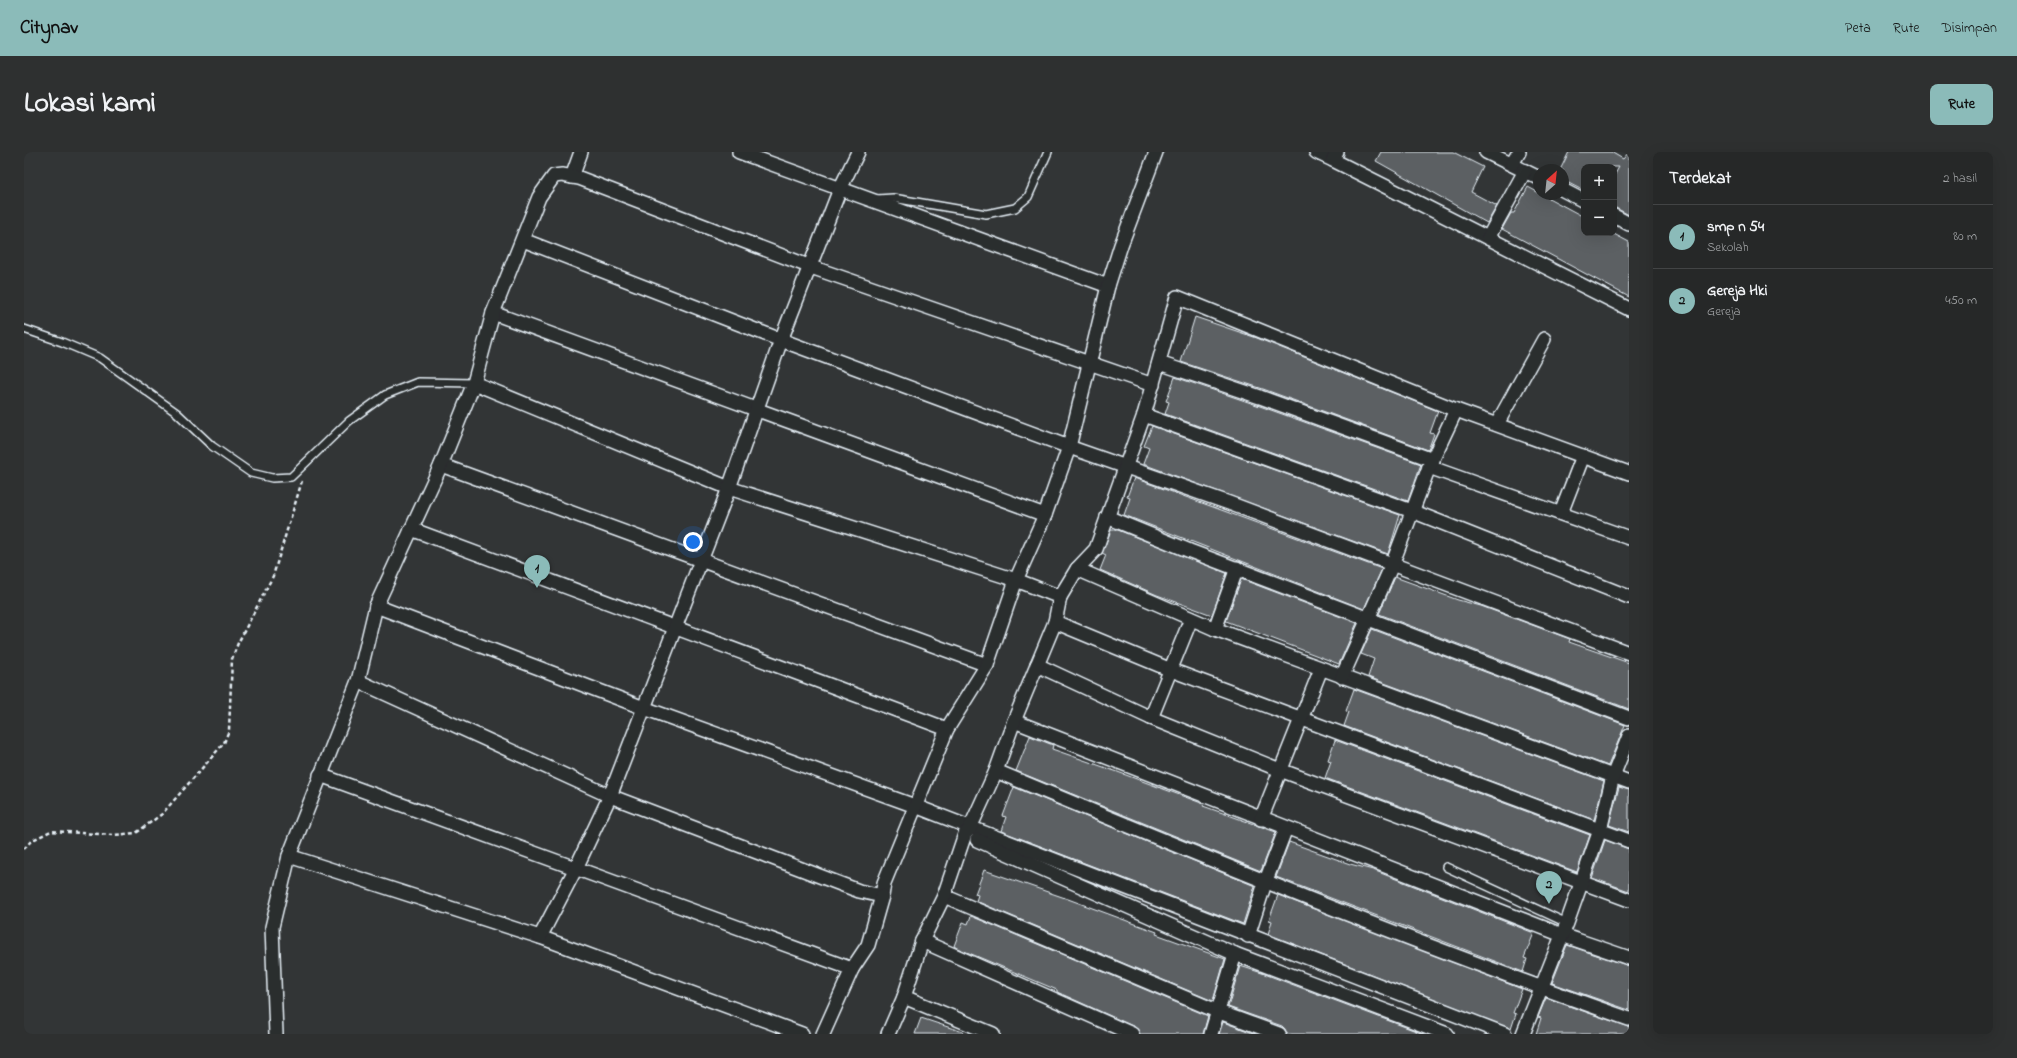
<!DOCTYPE html>
<html lang="id">
<meta charset="utf-8">
<style>
:root{--surface:#262828;--page:#2e3030;--text:#f1f3f6;--muted:#a4a6a8;--line:#424445;--accent:#8bbbb9}
body{margin:0;font-family:"Indie Flower",sans-serif;background:var(--page);color:var(--text)}
.controls{position:absolute;right:12px;top:12px;display:grid;overflow:hidden;border-radius:8px;box-shadow:0 4px 16px #0002}
.controls button{width:36px;height:36px;display:grid;place-items:center;padding:0;border:0;border-bottom:1px solid var(--line);background:var(--surface);color:var(--text);font:20px sans-serif}
.compass{position:absolute;left:1509px;top:12px;width:36px;height:36px;border-radius:50%;background:var(--surface);box-shadow:0 4px 16px #0002;rotate:27deg}
.you{position:absolute;left:669px;top:390px;width:14px;height:14px;margin:-10px;border:3px solid #fff;border-radius:50%;background:#1a73e8;box-shadow:0 0 0 6px #1a73e833}
.badge{display:grid;place-items:center;width:26px;height:26px;border-radius:50%;background:var(--accent);color:#111;font-size:13px;font-weight:700}
.pin{position:absolute;translate:-50% -33px;filter:drop-shadow(0 1px 2px #0008)}
.pin::after{content:'';position:absolute;top:21px;width:14px;height:12px;background:inherit;clip-path:polygon(0 0,100% 0,50% 100%)}
.list{margin:0;padding:0;list-style:none}
h2{display:flex;justify-content:space-between;align-items:center;height:52px;margin:0;padding:0 16px;font-size:17px}
h2 small{font-size:13px;font-weight:400;color:var(--muted)}
.list li{display:grid;grid-template-columns:26px 1fr auto;gap:12px;align-items:center;box-sizing:border-box;height:64px;padding:0 16px;border-top:1px solid var(--line)}
.list b{display:block;font-size:15px;white-space:nowrap}
.list p{margin:0;font-size:13px;white-space:nowrap;color:var(--muted)}
.list em{font-size:13px;font-style:normal;color:var(--muted)}
.map{position:relative;flex:none;width:1605px;height:882px;overflow:hidden;border-radius:8px}
header{display:flex;align-items:center;gap:24px;box-sizing:border-box;height:56px;padding:0 20px;background:var(--accent);color:#111}
header strong{font-size:19px}
nav{display:flex;gap:22px;margin-inline-start:auto;font-size:14px}
.intro{display:flex;align-items:center;justify-content:space-between;box-sizing:border-box;height:96px;padding:0 24px}
h1{margin:0;font-size:28px}
.button{padding:10px 18px;border-radius:8px;background:var(--accent);color:#111;font-size:14px;font-weight:700}
main{display:flex;gap:24px;padding:0 24px}
aside{flex:1;background:var(--surface);border-radius:8px;box-shadow:0 4px 16px #0002}
.map>svg:first-child{display:block}
</style>
<header>
<strong>Citynav</strong>
<nav><a>Peta</a><a>Rute</a><a>Disimpan</a></nav>
</header>
<div class="intro"><h1>Lokasi kami</h1><a class="button">Rute</a></div>
<main>
<div class="map">
<svg width="1605" height="882" viewBox="0 0 1605 882">
<rect width="100%" height="100%" fill="#323536"/>
<filter id="ink" filterUnits="userSpaceOnUse"><feTurbulence type="fractalNoise" baseFrequency=".025" numOctaves="2"/><feDisplacementMap in="SourceGraphic" scale="8" xChannelSelector="R" yChannelSelector="G"/><feConvolveMatrix kernelMatrix="1 2 1 2 8 2 1 2 1" color-interpolation-filters="sRGB"/></filter>
<g filter="url(#ink)">
<g fill="#5c6063" stroke="#e8f1f8">
<polygon points="1357,0 1429,0 1459,15 1447,40 1473,54 1463,71 1352,9"/>
<polygon points="1545,0 1587,0 1599,7 1605,0 1605,63 1590,55 1590,24 1595,15 1560,15 1560,39 1539,28 1539,18 1536,18"/>
<polygon points="1504,35 1560,65 1560,81 1588,81 1605,90 1605,145 1478,77 1487,61 1490,61"/>
<polygon points="1171,165 1233,186 1414,259 1406,281 1410,282 1404,298 1239,237 1157,210"/>
<polygon points="1151,225 1233,253 1397,312 1384,349 1141,262 1145,250 1142,249"/>
<polygon points="1128,274 1376,363 1364,402 1119,312 1125,296 1120,294"/>
<polygon points="1110,326 1358,417 1340,457 1100,363 1106,346 1103,345"/>
<polygon points="1087,378 1094,378 1203,421 1188,463 1133,443 1076,418 1082,403 1078,401"/>
<polygon points="1371,425 1434,448 1457,454 1546,487 1545,490 1605,511 1605,557 1355,462"/>
<polygon points="1217,427 1333,471 1315,512 1202,469"/>
<polygon points="1348,477 1601,573 1584,614 1344,525 1350,507 1337,502"/>
<polygon points="1330,537 1580,629 1570,668 1320,574 1325,560 1322,559"/>
<polygon points="1006,584 1029,593 1028,597 1091,619 1180,652 1179,654 1252,680 1237,719 992,619"/>
<polygon points="1311,588 1566,683 1553,720 1301,626 1307,609 1304,608"/>
<polygon points="990,635 1231,734 1219,772 977,679 982,665 979,664"/>
<polygon points="1595,635 1605,638 1605,680 1585,673"/>
<polygon points="1581,688 1605,697 1605,739 1568,726"/>
<polygon points="1265,690 1326,712 1349,718 1510,781 1500,806 1503,807 1499,820 1252,725"/>
<polygon points="960,718 1044,747 1133,780 1132,782 1201,807 1189,849 952,749 954,743 951,742"/>
<polygon points="1254,743 1498,837 1489,861 1492,862 1487,877 1244,782 1248,769 1245,768"/>
<polygon points="947,764 1184,864 1179,882 1116,882 1111,875 1033,840 1033,838 933,796 930,794 939,770 944,772"/>
<polygon points="1543,793 1605,814 1605,858 1528,831"/>
<polygon points="1216,814 1238,821 1400,882 1263,882 1261,877 1258,874 1204,855"/>
<polygon points="1522,846 1605,875 1605,882 1512,882 1517,866 1514,865"/>
<polygon points="897,866 939,880 939,882 891,882"/>
<polygon points="1199,870 1232,882 1195,882"/>
</g>
<g fill="none" stroke-linecap="round" stroke-linejoin="round">
<defs>
<g id="lane">
<polyline points="853,47 869,46 962,62 991,56 1004,45 1024,0"/>
<polyline points="0,177 38,190 76,206 153,261 188,294 227,321 248,326 267,325 325,269 361,243 394,230 450,231"/>
<polyline points="1422,715 1543,771"/>
</g>
<g id="street">
<polyline points="715,0 1084,134 1097,93 1132,0"/>
<polyline points="1292,0 1309,8"/>
<polyline points="1313,0 1309,8 1605,157"/>
<polyline points="1462,0 1515,26"/>
<polyline points="1488,12 1495,0"/>
<polyline points="548,25 557,0"/>
<polyline points="1539,38 1560,49"/>
<polyline points="1590,64 1605,72"/>
<polyline points="1464,86 1501,19"/>
<polyline points="499,88 757,188 1045,295 1205,351 1605,501"/>
<polyline points="469,161 1021,363"/>
<polyline points="1135,211 1236,245 1409,308"/>
<polyline points="450,231 705,336 992,428 1036,445"/>
<polyline points="1120,263 1388,359 1605,445"/>
<polyline points="1473,272 1520,187"/>
<polyline points="417,313 963,513"/>
<polyline points="1405,315 1605,386"/>
<polyline points="1537,361 1559,304"/>
<polyline points="1083,365 1166,399 1605,566"/>
<polyline points="387,377 923,577"/>
<polyline points="1053,417 1191,477 1605,630"/>
<polyline points="352,454 620,556 891,654 1481,882"/>
<polyline points="1031,470 1147,518 1605,689"/>
<polyline points="1191,477 1213,416"/>
<polyline points="1013,513 1127,566 1256,618 1605,748"/>
<polyline points="1318,525 1368,413 1405,315 1432,258"/>
<polyline points="334,529 586,644 835,739 858,744 860,731 923,577 963,513 992,428 1021,363 1045,295 1084,134"/>
<polyline points="1127,566 1167,467"/>
<polyline points="990,569 1538,783 1605,806"/>
<path d="M972,619C1181,706 1391,792 1605,867"/>
<polyline points="296,623 828,817 844,793 858,744"/>
<polyline points="1237,667 1297,517"/>
<polyline points="953,688 1211,802 1423,882"/>
<polyline points="265,704 516,785 778,882"/>
<polyline points="920,744 1195,860 1255,882"/>
<polyline points="1224,784 1241,731 1262,676"/>
<polyline points="516,785 552,716 586,644 705,336 757,188 816,37 834,0"/>
<polyline points="898,789 1108,882"/>
<polyline points="880,845 969,882"/>
<polyline points="252,882 248,775 265,704 334,529 352,454 417,313 450,231 469,161 515,45 530,24 538,23 555,26 787,115 1129,233"/>
<polyline points="799,882 828,817"/>
<polyline points="864,882 880,845 898,789 920,744 941,682 946,676 972,619 990,569 1031,470 1036,445 1053,417 1072,397 1120,263 1153,145 1432,258 1605,321"/>
<polyline points="1187,882 1211,802"/>
<polyline points="1499,882 1543,771 1576,678 1589,624 1605,584"/>
</g>
</defs>
<use href="#lane" stroke="#e8f1f8" stroke-width="10"/>
<use href="#street" stroke="#e8f1f8" stroke-width="16"/>
<polyline stroke="#e8f1f8" stroke-width="2.5" stroke-dasharray="4 3" stroke-linecap="butt" points="0,697 7,689 27,679 89,683 112,681 138,662 200,591 205,578 208,507 214,491 249,424 278,329"/>
<use href="#lane" stroke="#2a2d2e" stroke-width="7"/>
<use href="#street" stroke="#2a2d2e" stroke-width="13"/>
</g>
</g>
</svg>
<div class="controls">
<button>+</button>
<button>−</button>
</div>
<svg class="compass" viewBox="-18 -18 36 36"><path d="M0-13l5 13h-10z" fill="#e53935"/><path d="M0 13l5-13h-10z" fill="#a4a6a8"/></svg>
<div class="you"></div>
<div class="pin badge" style="left:513px;top:436px">1</div>
<div class="pin badge" style="left:1525px;top:752px">2</div>
</div>
<aside>
<h2>Terdekat<small>2 hasil</small></h2>
<ul class="list">
<li><span class="badge">1</span><div><b>smp n 54</b><p>Sekolah</p></div><em>80 m</em></li>
<li><span class="badge">2</span><div><b>Gereja Hki</b><p>Gereja</p></div><em>450 m</em></li>
</ul>
</aside>
</main>
